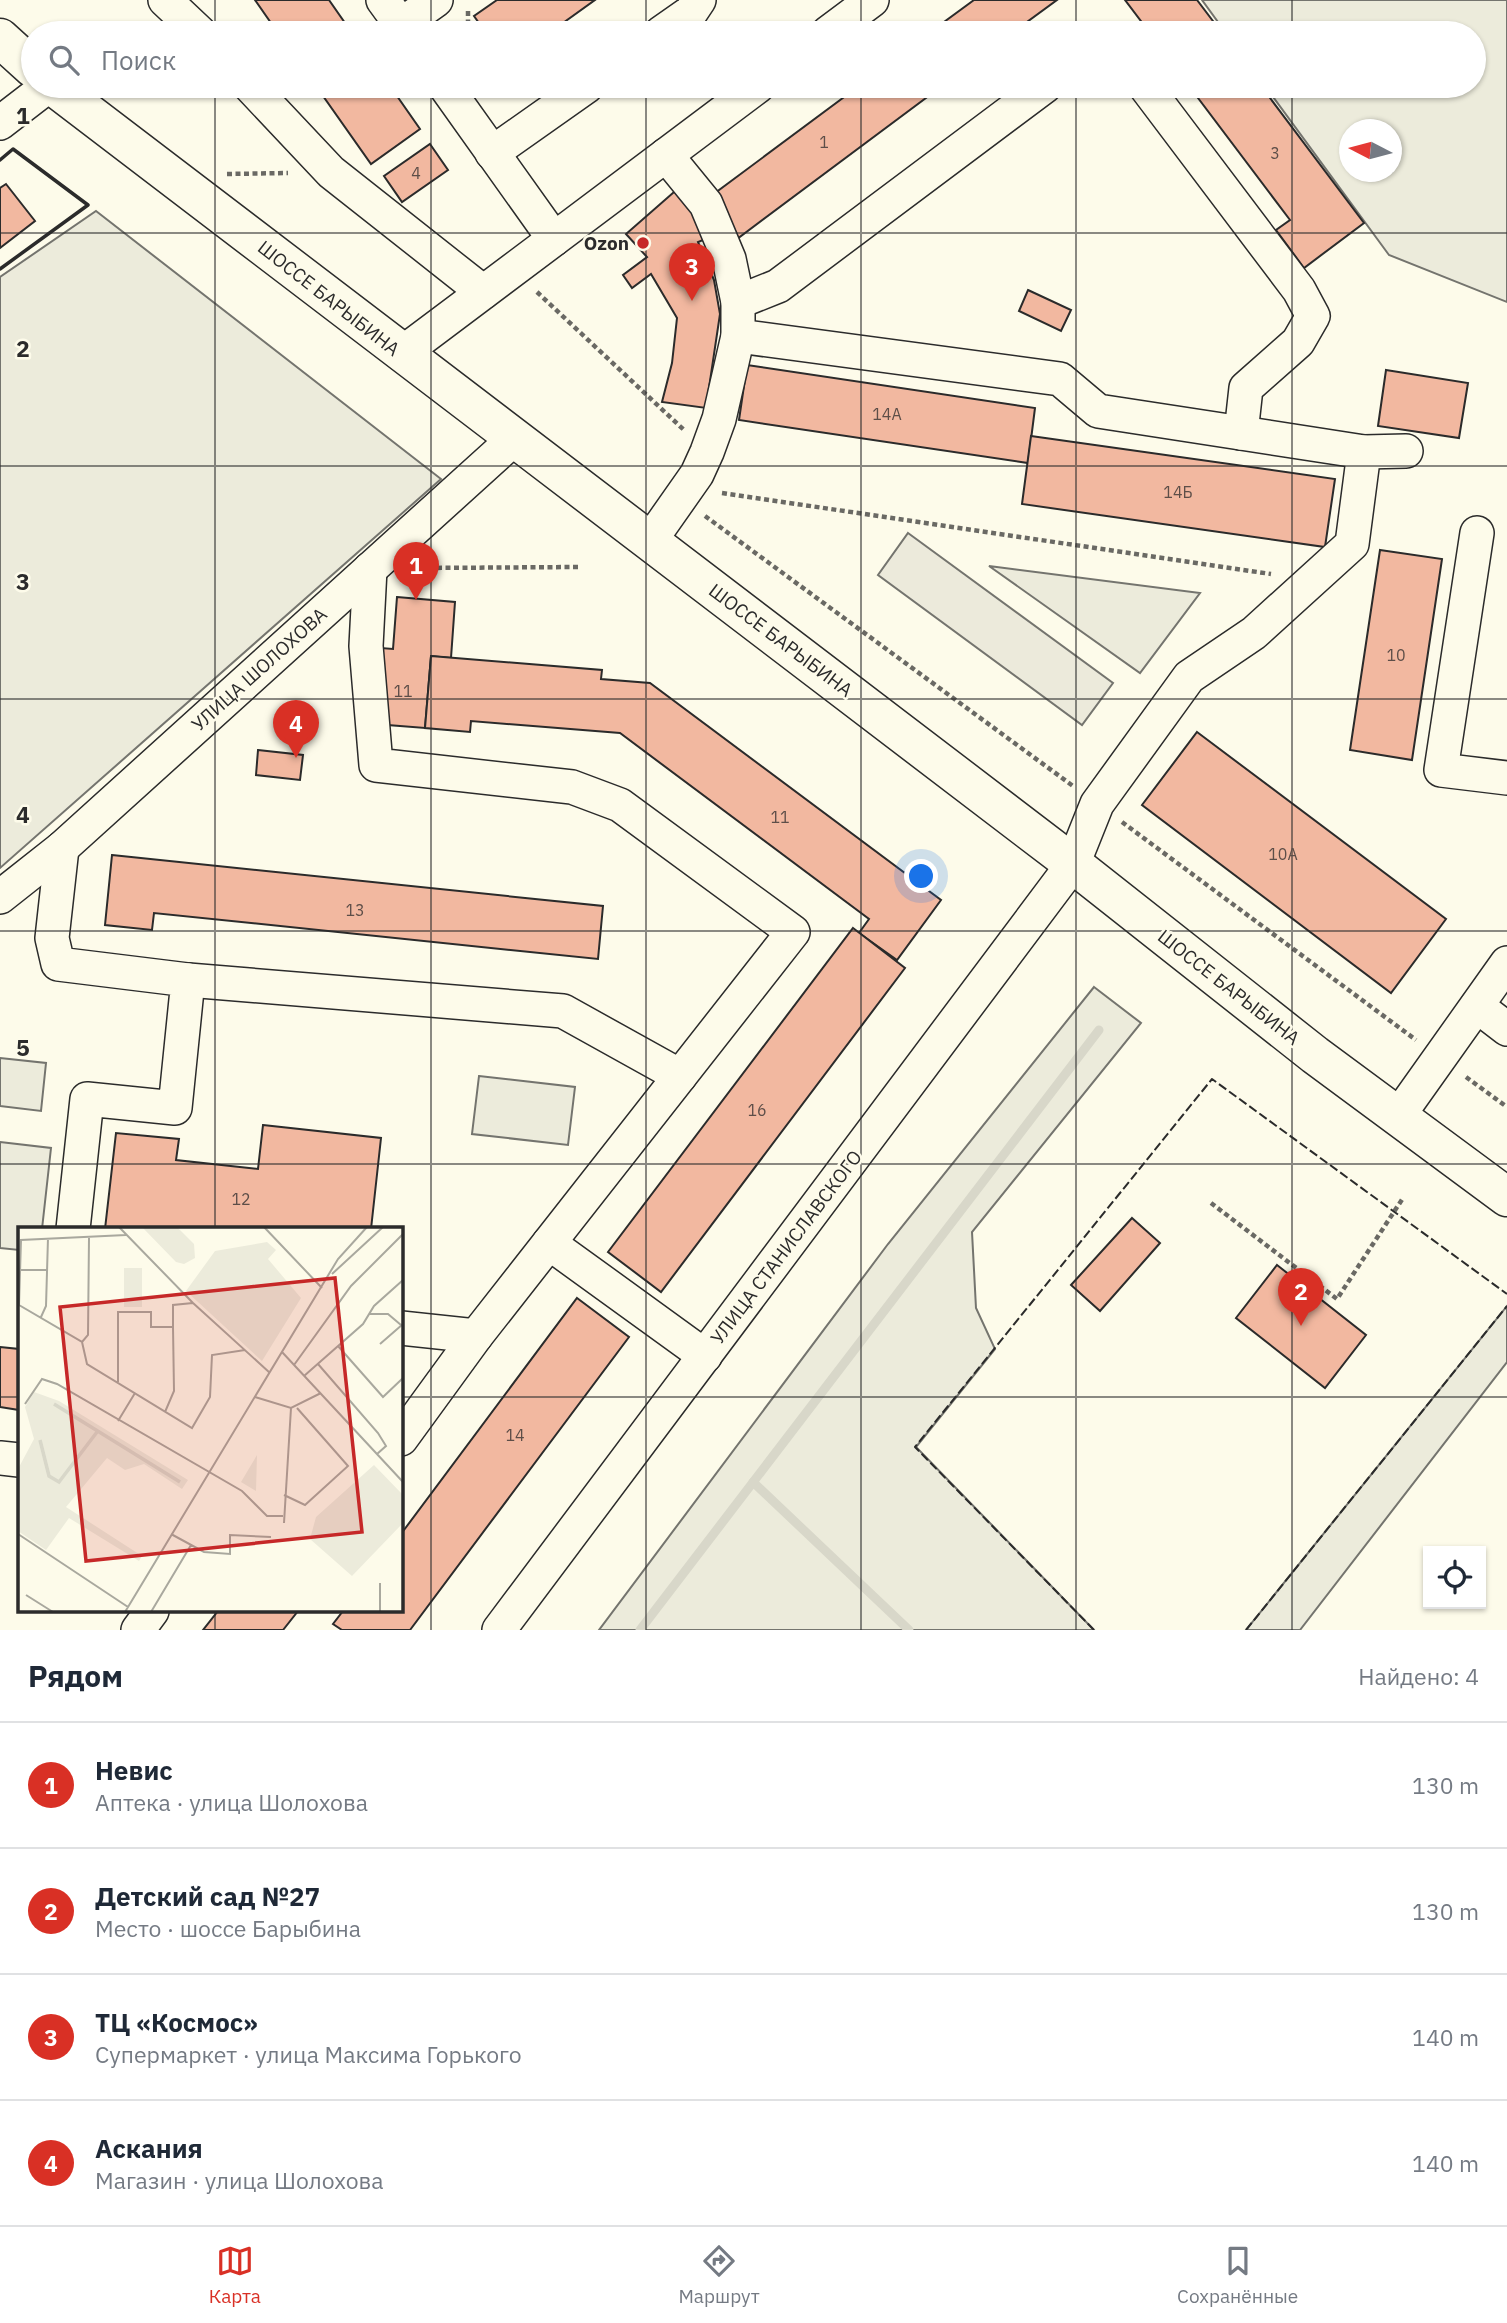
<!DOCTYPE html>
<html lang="ru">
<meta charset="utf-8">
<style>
:root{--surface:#fff;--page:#f6f6f7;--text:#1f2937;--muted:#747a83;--line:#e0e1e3;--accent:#d93025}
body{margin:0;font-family:"IBM Plex Sans",sans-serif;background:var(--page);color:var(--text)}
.controls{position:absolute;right:21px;bottom:21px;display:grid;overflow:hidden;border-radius:0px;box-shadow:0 2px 5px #0004}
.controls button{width:63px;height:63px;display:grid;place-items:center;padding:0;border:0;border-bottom:2px solid var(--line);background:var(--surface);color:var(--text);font:35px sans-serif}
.compass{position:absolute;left:1339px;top:119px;width:63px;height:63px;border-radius:50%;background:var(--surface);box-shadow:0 2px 5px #0004;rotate:276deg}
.you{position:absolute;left:922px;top:877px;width:24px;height:24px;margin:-18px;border:5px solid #fff;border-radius:50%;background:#1a73e8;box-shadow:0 0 0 10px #1a73e833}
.badge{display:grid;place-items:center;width:46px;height:46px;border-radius:50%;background:var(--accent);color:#fff;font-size:23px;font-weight:700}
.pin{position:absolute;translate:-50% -58px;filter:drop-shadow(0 2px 4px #0008)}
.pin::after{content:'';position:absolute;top:37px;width:24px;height:21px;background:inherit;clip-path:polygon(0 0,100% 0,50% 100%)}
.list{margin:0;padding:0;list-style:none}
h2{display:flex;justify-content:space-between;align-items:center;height:91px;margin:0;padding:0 28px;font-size:30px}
h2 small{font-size:23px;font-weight:400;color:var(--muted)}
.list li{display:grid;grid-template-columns:46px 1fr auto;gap:21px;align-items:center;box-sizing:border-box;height:126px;padding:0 28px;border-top:2px solid var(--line)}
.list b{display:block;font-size:26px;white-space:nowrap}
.list p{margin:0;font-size:23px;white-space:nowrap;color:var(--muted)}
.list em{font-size:23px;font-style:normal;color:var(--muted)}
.icon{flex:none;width:38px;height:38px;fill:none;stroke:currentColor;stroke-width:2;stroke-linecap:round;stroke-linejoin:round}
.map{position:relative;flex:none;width:1507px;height:1630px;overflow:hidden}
.search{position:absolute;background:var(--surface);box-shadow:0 2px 5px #0004;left:21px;right:21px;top:21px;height:77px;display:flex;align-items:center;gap:18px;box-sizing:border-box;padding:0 24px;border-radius:38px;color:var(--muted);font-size:26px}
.sheet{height:595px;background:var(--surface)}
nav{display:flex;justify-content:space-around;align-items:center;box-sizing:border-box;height:98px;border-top:2px solid var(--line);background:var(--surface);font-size:19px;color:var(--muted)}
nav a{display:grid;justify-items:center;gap:4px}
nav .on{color:var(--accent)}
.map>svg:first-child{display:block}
</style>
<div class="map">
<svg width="1507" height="1630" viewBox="0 0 1507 1630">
<rect width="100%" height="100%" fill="#fdfbea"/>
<g fill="#ecebdb" stroke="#74746e" stroke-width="2" fill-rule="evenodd">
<path d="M1202,0H1507V302L1389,255L1265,86H1474V33H1226ZM1350,130H1392V172H1350Z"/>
<polygon points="96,211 441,479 0,868 0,277"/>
<polygon points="989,566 1200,593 1140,673"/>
<polygon points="1094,987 1141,1023 972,1232 976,1308 995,1349 916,1447 1094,1630 599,1630 888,1244"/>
<polygon points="0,1058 46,1063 41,1111 0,1106"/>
<polygon points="479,1076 575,1087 568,1145 472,1134"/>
<polygon points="0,1142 51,1148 42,1229 19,1229 19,1250 0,1248"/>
<polygon points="1507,1306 1507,1362 1300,1630 1246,1630"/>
</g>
<polygon fill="#eceadb" stroke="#74746e" stroke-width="2" points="908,533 1113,683 1082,725 878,575"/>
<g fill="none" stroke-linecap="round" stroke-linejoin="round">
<g stroke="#d8d7c9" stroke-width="9">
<polyline points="753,1482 909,1630"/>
<polyline points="640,1630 1099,1030"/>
</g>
</g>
<g fill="#f2b8a0" stroke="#2b2b2b" stroke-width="2">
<polygon points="255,0 329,0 352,33 278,33"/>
<polygon points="497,0 595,0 549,33 486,33 474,16"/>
<polygon points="974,0 1057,0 1012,33 929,33"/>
<polygon points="1125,0 1197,0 1222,33 1150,33"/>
<polygon points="316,86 390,86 420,129 371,164"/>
<polygon points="859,86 942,86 737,239 707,199"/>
<polygon points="1189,86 1261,86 1364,223 1304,268 1276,230 1290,220"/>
<polygon points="430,144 448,170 402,202 384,176"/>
<polygon points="6,184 35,221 0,248 0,188"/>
<polygon points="682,185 713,236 698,242 714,280 720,314 706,408 662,402 672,363 677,318 651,274 632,288 623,275 647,257 626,234"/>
<polygon points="1028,290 1071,310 1061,331 1019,311"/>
<polygon points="747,365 1035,408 1028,463 739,420"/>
<polygon points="1386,370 1468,383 1459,438 1378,426"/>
<polygon points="1031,436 1335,479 1325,547 1022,504"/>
<polygon points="1380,550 1442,559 1412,760 1350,750"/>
<polygon points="397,597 455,602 451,658 431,656 425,728 375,724 381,648 393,649"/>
<polygon points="431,656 602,670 601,679 650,683 941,900 897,960 859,933 869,919 620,733 471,721 470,732 425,728"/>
<polygon points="1197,732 1446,919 1391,993 1142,805"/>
<polygon points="258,750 303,755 300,780 256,775"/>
<polygon points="112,855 603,906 598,959 154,913 152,930 105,925"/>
<polygon points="853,928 905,968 661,1292 608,1252"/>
<polygon points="263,1125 381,1138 371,1229 105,1229 116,1133 179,1139 176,1160 258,1169"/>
<polygon points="1132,1218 1160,1243 1100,1311 1071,1285"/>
<polygon points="1277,1265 1366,1335 1325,1388 1236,1318"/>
<polygon points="577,1298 629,1337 410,1630 342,1630 333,1624 343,1611 401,1611 401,1534"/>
<polygon points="0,1347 19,1349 19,1410 0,1407"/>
<polygon points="218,1611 298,1611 283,1630 203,1630"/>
</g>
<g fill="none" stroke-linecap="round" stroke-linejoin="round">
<defs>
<g id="minor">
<polyline points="165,0 200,33"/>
<polyline points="383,0 407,33"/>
<polyline points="401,25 436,0"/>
<polyline points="661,33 691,12 699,0"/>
<polyline points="828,33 872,0"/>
<polyline points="250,86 331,172 483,292"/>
<polyline points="445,86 554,239"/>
<polyline points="1145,86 1299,290 1313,316 1298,342 1246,388 1241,433"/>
<polyline points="0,123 48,86"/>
<polyline points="492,153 587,86"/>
<polyline points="738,302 778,286 1045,86"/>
<polyline points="738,336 1060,379 1098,411 1364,452 1406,451"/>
<polyline points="401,354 758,86"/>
<polyline points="1477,533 1441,770 1507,778"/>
<polyline points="650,541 697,474 707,452 719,419 738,336 738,302 729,259 706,204 666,155"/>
<polyline points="370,569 366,646 376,765 572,787 620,805 793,932 476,1336 401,1439"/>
<polyline points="62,848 52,938 58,964 188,980 175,1108 87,1099 73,1229"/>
<polyline points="0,897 62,848 515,438"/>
<polyline points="188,980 563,1011 680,1076"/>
<polyline points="1477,1006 1507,1029"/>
<polyline points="1399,1115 1507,963"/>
<polyline points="549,1243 705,1356"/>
<polyline points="401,1328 476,1336"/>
<polyline points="0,1458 19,1460"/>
<polyline points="138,1630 152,1611"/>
<polyline points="499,1630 1073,864 1097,804 1189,677 1254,633 1352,544 1364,452"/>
</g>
<g id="major">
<polyline points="0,38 33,68"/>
<polyline points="53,86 1073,864 1315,1055 1507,1197"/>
</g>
</defs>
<use href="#minor" stroke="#2b2b2b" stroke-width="36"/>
<use href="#major" stroke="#2b2b2b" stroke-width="41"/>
<g stroke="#6a6964" stroke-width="4.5" stroke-dasharray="5 3.5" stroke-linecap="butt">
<polyline points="468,33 468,8"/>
<polyline points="227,174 288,173"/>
<polyline points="537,292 684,430"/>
<polyline points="722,493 1271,574"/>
<polyline points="705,516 1073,786"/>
<polyline points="420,568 580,567"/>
<polyline points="1122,822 1416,1040"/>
<polyline points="1466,1077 1507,1107"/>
<polyline points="1211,1203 1337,1299 1403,1198"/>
</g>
<use href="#minor" stroke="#fdfbea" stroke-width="33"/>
<use href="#major" stroke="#fdfbea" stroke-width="38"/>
<g stroke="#2b2b2b" stroke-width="2" stroke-dasharray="9 3.5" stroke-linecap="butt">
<polyline points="1094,1630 915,1447 1212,1079 1507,1294"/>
<polyline points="1246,1630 1507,1306"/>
</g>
<polyline stroke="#2b2b2b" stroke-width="3.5" points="0,160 13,149 88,205 0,269"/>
</g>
<path fill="none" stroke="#2b2b2b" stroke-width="2" stroke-opacity="0.55" d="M215,0V33M431,0V33M646,0V33M861,0V33M1076,0V33M1292,0V33M215,86V1229M431,86V1630M646,86V1630M861,86V1630M1076,86V1630M1292,86V1630M0,233H1507M0,466H1507M0,699H1507M0,931H1507M0,1164H1507M0,1397H19M401,1397H1507M215,1611V1630"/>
<circle fill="#c62828" stroke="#fdfbea" stroke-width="2.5" cx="643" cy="243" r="7"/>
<g text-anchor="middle" stroke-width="5" stroke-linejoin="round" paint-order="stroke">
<g font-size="16" fill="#5d4e48">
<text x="824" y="148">1</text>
<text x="1275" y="159">3</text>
<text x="416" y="179">4</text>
<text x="887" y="420">14А</text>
<text x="1178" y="498">14Б</text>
<text x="1396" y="661">10</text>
<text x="403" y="697">11</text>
<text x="780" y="823">11</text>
<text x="1283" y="860">10А</text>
<text x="355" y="916">13</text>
<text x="757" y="1116">16</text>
<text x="241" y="1205">12</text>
<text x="515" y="1441">14</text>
</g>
<g font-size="19" font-weight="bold" fill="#2b2b2b" stroke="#fdfbea" text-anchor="end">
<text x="629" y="250">Ozon</text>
</g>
<g font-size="19" fill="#2b2b2b" stroke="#fdfbea">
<text transform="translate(329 298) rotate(38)" y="7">ШОССЕ БАРЫБИНА</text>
<text transform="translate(781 640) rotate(37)" y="7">ШОССЕ БАРЫБИНА</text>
<text transform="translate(259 669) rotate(-42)" y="7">УЛИЦА ШОЛОХОВА</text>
<text transform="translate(1229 987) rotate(38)" y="7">ШОССЕ БАРЫБИНА</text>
<text transform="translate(786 1247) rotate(-53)" y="7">УЛИЦА СТАНИСЛАВСКОГО</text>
</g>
</g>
<g transform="translate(18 1227)">
<rect width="385" height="385" fill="#fdfbea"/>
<path d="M124,0H159L176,17L177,31L166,37L158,35ZM249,15L258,23L250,32L283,71L244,134L168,64L197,24ZM106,41H124V80H106ZM16,165L41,174L170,253L164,262L126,237L107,243L89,231L48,280L124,329L121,334L51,291L28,323L0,304V242L16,212L7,180ZM239,228L238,264L223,255ZM356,238L385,268V296L334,349L292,312L298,290Z" fill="#ecebdb"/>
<path fill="none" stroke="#d8d7c9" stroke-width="3.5" d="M36,177L162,255M22,213L31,249L41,255L79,205"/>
<path fill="none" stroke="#a9a89e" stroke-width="2" d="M101,0L175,76L252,146M246,0L304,61M108,8L3,13L1,78L64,115L69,137L174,201L192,170L194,128L227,123M2,43H29M314,47L365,0M351,87H370L383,98M23,90L28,79L30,11M64,115L70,108L71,11M362,117L385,97M320,119L365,170L385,151M264,125L385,255M300,137L360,206L368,219L359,227M276,138L333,59L385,7M286,149L345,97L356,79L385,53M100,155V85H133V100H155V78L175,76M237,170L273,181L303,166M7,177L24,152L39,157L224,264L249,289H265M147,185L156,164L155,100M100,194L117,166M266,268L287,278L330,239L279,181M266,296L273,181M0,307L110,380M153,307L186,325L212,327V308L253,310M8,368L35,385M107,385L320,32L349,0M133,385L173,318M362,385V356"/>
<path fill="#c62828" fill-opacity="0.15" stroke="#c62828" stroke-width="3.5" d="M317,51L344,305L68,334L42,80Z"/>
<rect width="385" height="385" fill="none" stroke="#2b2b2b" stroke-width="3.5"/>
</g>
<g font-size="23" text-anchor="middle" font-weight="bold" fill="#2b2b2b" stroke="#fdfbea" stroke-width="5" stroke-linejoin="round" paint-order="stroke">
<text x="23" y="124">1</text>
<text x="23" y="357">2</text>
<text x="23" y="590">3</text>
<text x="23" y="823">4</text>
<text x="23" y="1056">5</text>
</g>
</svg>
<div class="controls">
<button><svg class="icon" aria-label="locate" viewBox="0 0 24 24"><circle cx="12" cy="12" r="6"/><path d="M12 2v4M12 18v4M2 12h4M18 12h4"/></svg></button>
</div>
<svg class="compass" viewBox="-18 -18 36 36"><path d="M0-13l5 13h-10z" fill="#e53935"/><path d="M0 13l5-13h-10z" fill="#747a83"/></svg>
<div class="you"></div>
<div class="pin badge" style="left:416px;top:600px">1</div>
<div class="pin badge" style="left:1301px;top:1326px">2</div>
<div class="pin badge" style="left:692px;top:301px">3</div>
<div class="pin badge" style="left:296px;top:758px">4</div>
<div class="search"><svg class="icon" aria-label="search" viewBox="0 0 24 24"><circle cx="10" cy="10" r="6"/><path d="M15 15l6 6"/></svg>Поиск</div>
</div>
<section class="sheet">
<h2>Рядом<small>Найдено: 4</small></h2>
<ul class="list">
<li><span class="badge">1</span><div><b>Невис</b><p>Аптека · улица Шолохова</p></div><em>130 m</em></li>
<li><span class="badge">2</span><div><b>Детский сад №27</b><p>Место · шоссе Барыбина</p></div><em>130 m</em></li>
<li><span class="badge">3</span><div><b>ТЦ «Космос»</b><p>Супермаркет · улица Максима Горького</p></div><em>140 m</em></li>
<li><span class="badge">4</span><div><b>Аскания</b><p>Магазин · улица Шолохова</p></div><em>140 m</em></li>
</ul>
</section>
<nav>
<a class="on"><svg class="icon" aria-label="map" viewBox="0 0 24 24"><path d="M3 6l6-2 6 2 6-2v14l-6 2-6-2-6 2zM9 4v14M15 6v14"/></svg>Карта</a>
<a><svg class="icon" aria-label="directions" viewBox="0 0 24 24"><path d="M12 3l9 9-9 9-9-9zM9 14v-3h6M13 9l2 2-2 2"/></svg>Маршрут</a>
<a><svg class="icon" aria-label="saved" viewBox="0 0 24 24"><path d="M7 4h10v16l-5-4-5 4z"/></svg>Сохранённые</a>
</nav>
